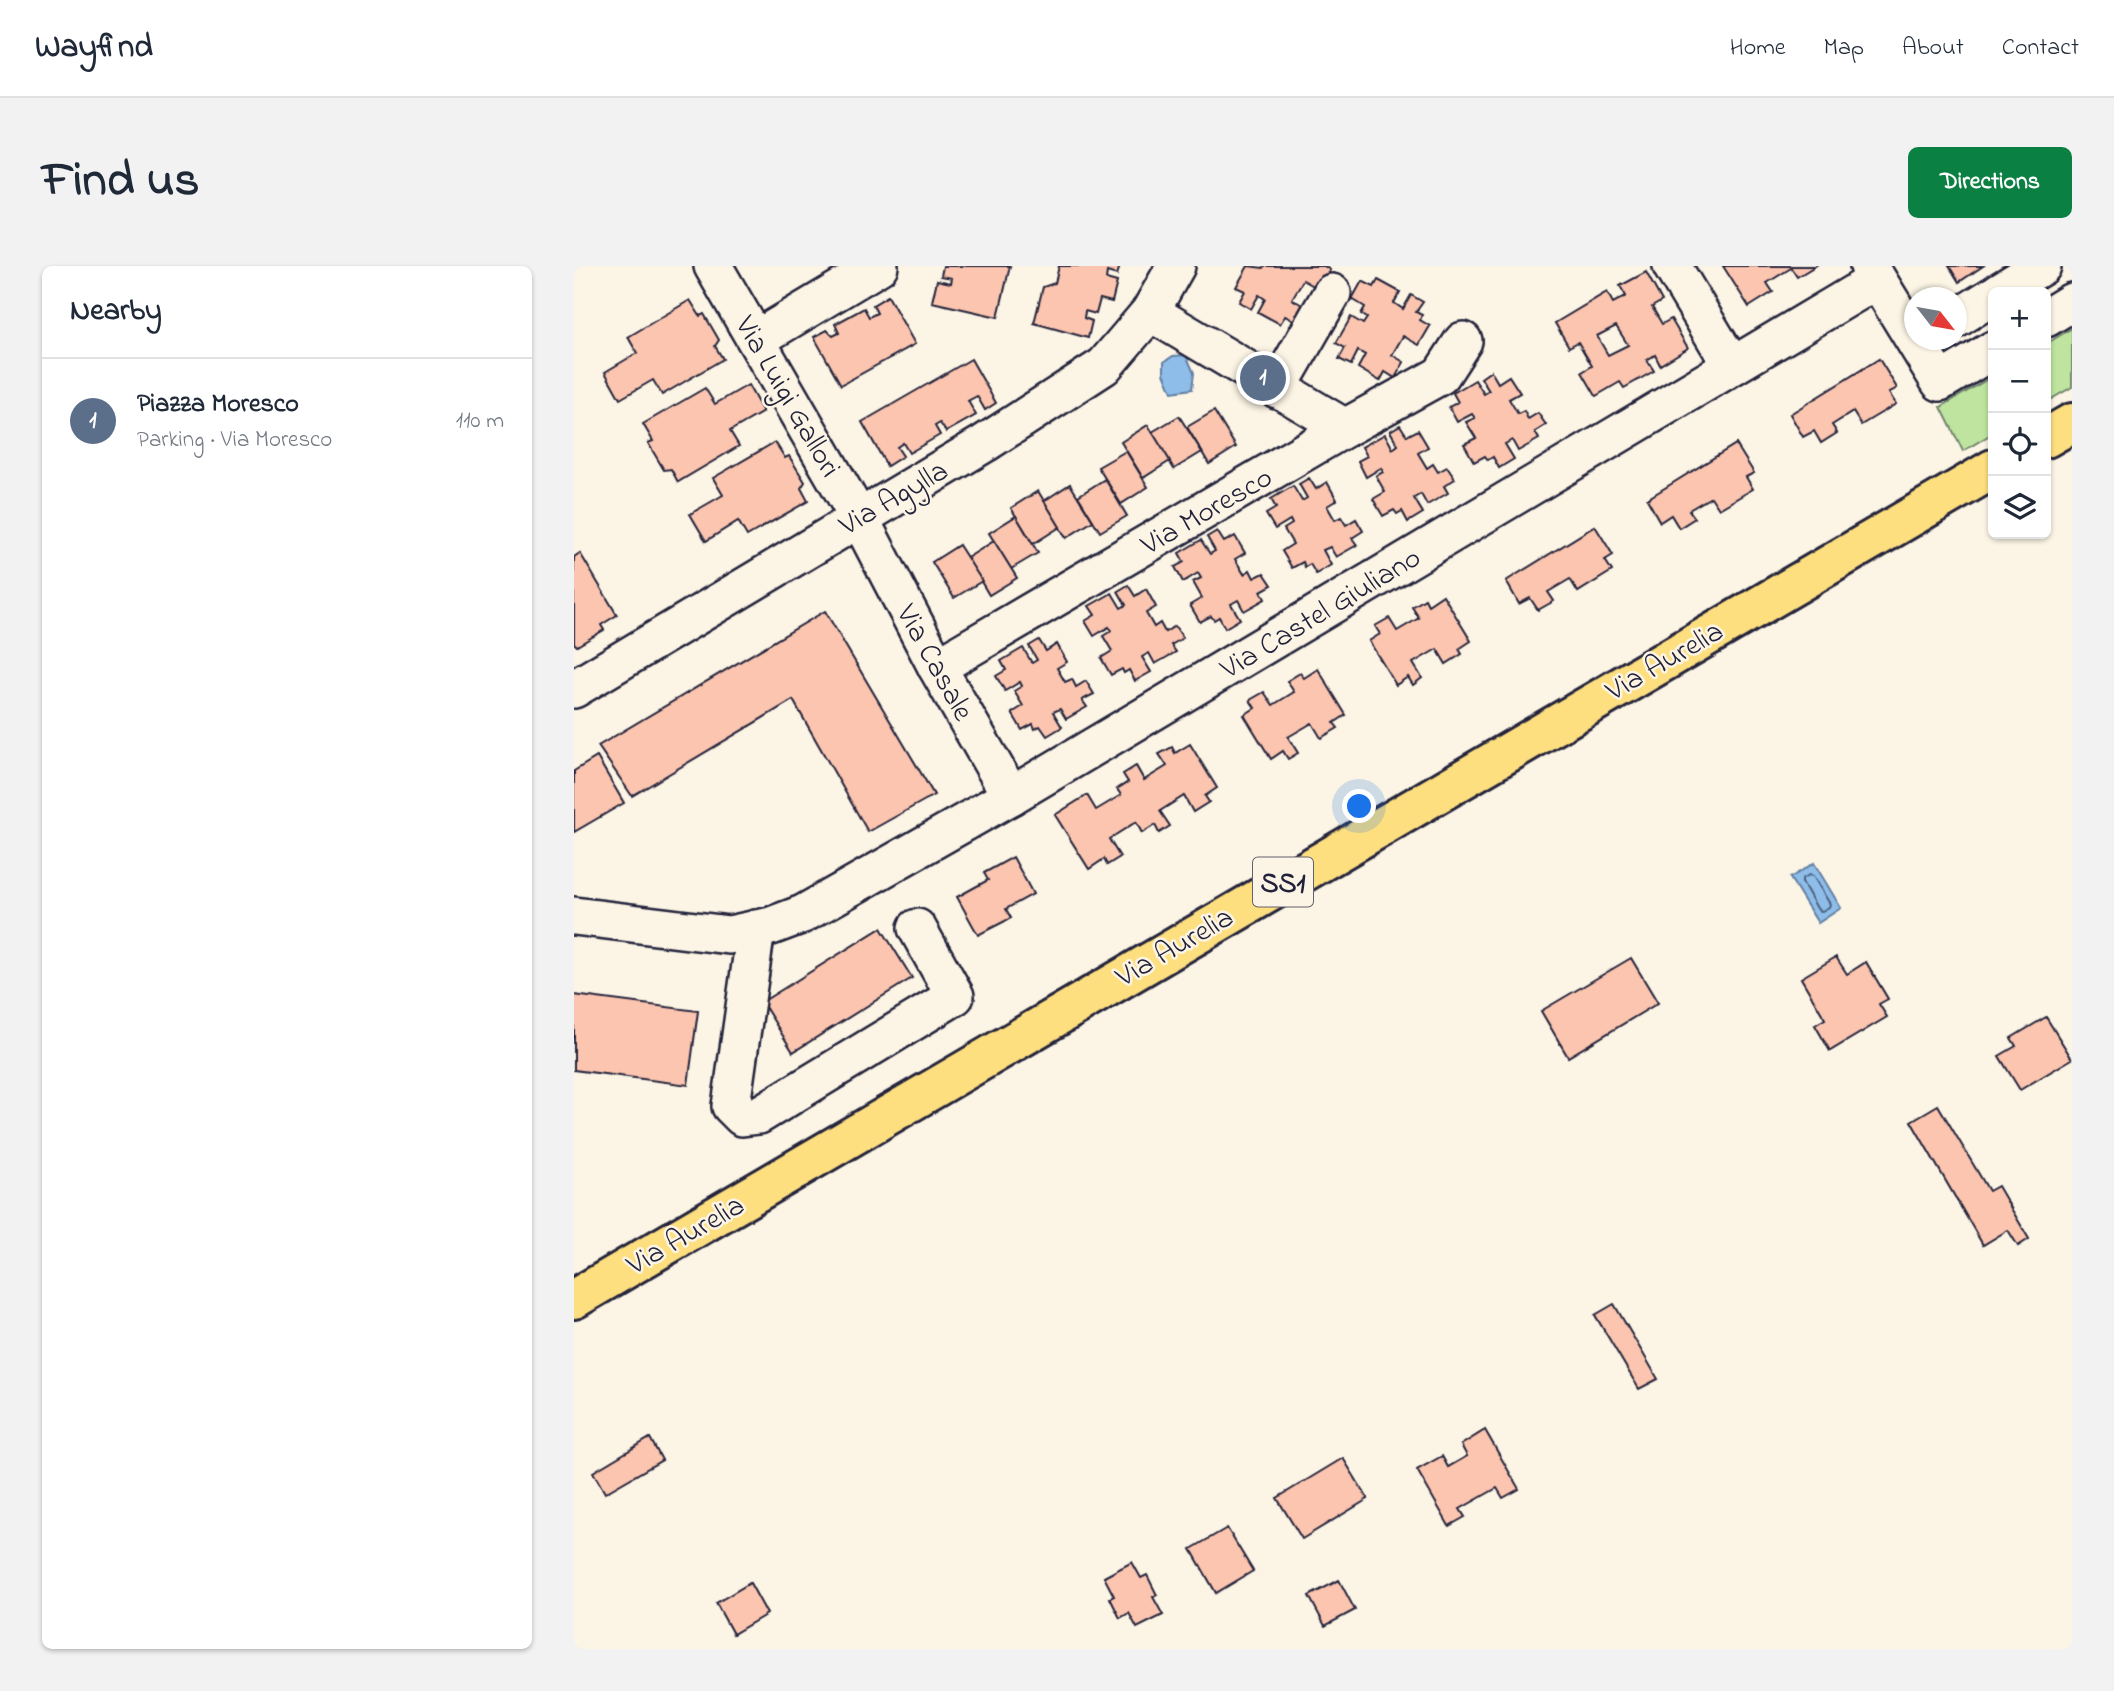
<!DOCTYPE html>
<meta charset="utf-8">
<style>
:root{--surface:#fff;--page:#f2f2f3;--text:#1f2937;--muted:#747a83;--line:#e0e1e3;--accent:#0b8043}
body{margin:0;font-family:"Indie Flower",sans-serif;background:var(--page);color:var(--text)}
.controls{position:absolute;right:21px;top:21px;display:grid;overflow:hidden;border-radius:10px;box-shadow:0 2px 5px #0004}
.controls button{width:63px;height:63px;display:grid;place-items:center;padding:0;border:0;border-bottom:2px solid var(--line);background:var(--surface);color:var(--text);font:35px sans-serif}
.compass{position:absolute;left:1330px;top:21px;width:63px;height:63px;border-radius:50%;background:var(--surface);box-shadow:0 2px 5px #0004;rotate:121deg}
.you{position:absolute;left:786px;top:541px;width:24px;height:24px;margin:-18px;border:5px solid #fff;border-radius:50%;background:#1a73e8;box-shadow:0 0 0 10px #1a73e833}
.badge{display:grid;place-items:center;width:46px;height:46px;border-radius:50%;background:var(--accent);color:#fff;font-size:23px;font-weight:700}
.pin{position:absolute;translate:-50% -50%;border:4px solid #fff;box-shadow:0 2px 7px #0006}
.list{margin:0;padding:0;list-style:none}
h2{display:flex;justify-content:space-between;align-items:center;height:91px;margin:0;padding:0 28px;font-size:30px}
h2 small{font-size:23px;font-weight:400;color:var(--muted)}
.list li{display:grid;grid-template-columns:46px 1fr auto;gap:21px;align-items:center;box-sizing:border-box;height:126px;padding:0 28px;border-top:2px solid var(--line)}
.list b{display:block;font-size:26px;white-space:nowrap}
.list p{margin:0;font-size:23px;white-space:nowrap;color:var(--muted)}
.list em{font-size:23px;font-style:normal;color:var(--muted)}
.icon{flex:none;width:38px;height:38px;fill:none;stroke:currentColor;stroke-width:2;stroke-linecap:round;stroke-linejoin:round}
.map{position:relative;flex:none;width:1498px;height:1383px;overflow:hidden;border-radius:10px}
header{display:flex;align-items:center;gap:42px;box-sizing:border-box;height:98px;padding:0 35px;background:var(--surface);border-bottom:2px solid var(--line)}
header strong{font-size:33px}
nav{display:flex;gap:38px;margin-inline-start:auto;font-size:24px}
.intro{display:flex;align-items:center;justify-content:space-between;box-sizing:border-box;height:168px;padding:0 42px}
h1{margin:0;font-size:49px}
.button{padding:18px 32px;border-radius:10px;background:var(--accent);color:#fff;font-size:24px;font-weight:700}
main{display:flex;gap:42px;padding:0 42px}
aside{flex:1;background:var(--surface);border-radius:10px;box-shadow:0 2px 5px #0004}
.map>svg:first-child{display:block}
</style>
<header>
<strong>Wayfind</strong>
<nav><a>Home</a><a>Map</a><a>About</a><a>Contact</a></nav>
</header>
<div class="intro"><h1>Find us</h1><a class="button">Directions</a></div>
<main>
<aside>
<h2>Nearby<small></small></h2>
<ul class="list">
<li><span class="badge" style="background:#5c6f8a">1</span><div><b>Piazza Moresco</b><p>Parking · Via Moresco</p></div><em>110 m</em></li>
</ul>
</aside>
<div class="map">
<svg width="1498" height="1383" viewBox="0 0 1498 1383">
<rect width="100%" height="100%" fill="#fcf5e5"/>
<filter id="ink" filterUnits="userSpaceOnUse"><feTurbulence type="fractalNoise" baseFrequency=".0143" numOctaves="2"/><feDisplacementMap in="SourceGraphic" scale="14" xChannelSelector="R" yChannelSelector="G"/><feConvolveMatrix kernelMatrix="1 2 1 2 8 2 1 2 1" color-interpolation-filters="sRGB"/></filter>
<g filter="url(#ink)">
<g fill="#bee49f" stroke="#70836d" stroke-width="2">
<polygon points="1498,62 1498,121 1472,136 1472,78"/>
<polygon points="1419,110 1419,167 1389,185 1367,141"/>
</g>
<g fill="#8dbde8" stroke="#627fa3" stroke-width="2">
<polygon points="612,89 620,107 618,123 598,126 590,107 590,96 599,90"/>
<polygon points="1240,597 1267,642 1244,657 1216,612"/>
</g>
<g fill="none" stroke-linecap="round" stroke-linejoin="round">
<polygon stroke="#4d6080" stroke-width="2" points="1235,609 1239,610 1256,638 1255,641 1248,645 1244,644 1228,616 1228,613"/>
</g>
<g fill="#fcc5af" stroke="#22223b" stroke-width="2" fill-rule="evenodd">
<polygon points="369,0 436,0 424,51 358,36 363,14 377,17 378,12 367,10"/>
<polygon points="485,0 546,0 543,9 533,6 532,13 543,16 538,36 526,33 522,48 511,45 510,52 518,55 514,72 460,57 469,21 481,17"/>
<polygon points="674,0 689,2 690,0 750,0 756,4 745,23 729,14 718,33 730,40 721,55 711,50 706,58 684,46 691,33 685,29 677,43 665,36 671,25 662,21"/>
<polygon points="1149,0 1241,0 1223,11 1217,2 1193,17 1199,26 1175,41"/>
<polygon points="1375,0 1409,0 1385,16"/>
<path d="M1072,6L1088,35L1078,41L1088,58L1097,53L1114,82L1086,99L1081,89L1073,94L1080,105L1050,122L1046,116L1022,130L1008,106L1018,100L1004,76L995,81L981,57L1033,26L1039,37L1052,30L1046,20ZM1042,60L1054,79L1034,89L1023,70Z"/>
<polygon points="804,14 826,26 820,37 829,43 837,29 849,36 842,46 848,49 846,54 856,60 845,79 829,70 818,89 830,96 821,112 811,106 806,115 784,102 791,89 784,85 777,99 765,93 771,82 762,77 777,51 789,58 793,52 787,48 791,41 778,33 788,15 800,21"/>
<polygon points="314,30 341,78 267,119 240,71 253,64 259,70 265,67 261,58 290,42 295,51 303,47 299,39"/>
<polygon points="116,34 126,50 130,48 145,74 141,80 149,93 88,129 79,114 46,133 31,106 63,87 54,71"/>
<polygon points="397,93 422,137 411,144 403,130 394,135 402,149 372,166 366,157 361,160 366,169 335,187 329,177 323,181 329,190 313,200 288,156"/>
<polygon points="1305,93 1323,122 1315,127 1322,138 1287,159 1279,146 1258,159 1263,167 1247,177 1240,165 1229,171 1216,148"/>
<polygon points="917,105 924,117 935,110 946,127 935,133 944,148 950,145 954,153 964,147 972,159 961,166 965,173 944,185 938,174 931,178 940,193 925,202 919,191 914,194 911,190 900,196 890,178 902,172 892,156 901,152 898,148 883,156 875,141 884,136 879,127 901,114 910,128 915,125 907,112"/>
<polygon points="174,119 189,146 156,165 165,180 104,216 97,203 90,204 74,177 79,175 69,158 131,122 141,138"/>
<polygon points="640,145 662,181 635,198 613,161"/>
<polygon points="605,150 628,186 600,203 578,166"/>
<polygon points="574,159 596,195 569,212 547,176"/>
<polygon points="826,159 833,170 844,164 854,181 844,187 853,202 859,198 864,206 873,201 881,213 870,220 874,227 853,239 847,228 840,232 849,247 834,256 828,245 823,248 820,244 809,250 799,233 811,226 802,210 809,206 807,202 792,211 784,195 793,190 788,181 811,168 819,183 824,179 816,165"/>
<polygon points="201,176 211,192 215,190 231,216 227,222 234,235 173,270 164,255 132,275 116,248 149,229 139,212"/>
<polygon points="1162,178 1180,207 1172,211 1179,223 1145,243 1137,231 1115,244 1121,252 1105,262 1097,249 1086,256 1073,233"/>
<polygon points="552,185 574,221 547,238 524,201"/>
<polygon points="735,212 742,223 753,216 763,234 753,240 761,254 767,251 772,259 782,253 789,265 778,272 783,279 762,291 756,281 749,284 757,299 742,308 736,298 731,301 729,296 718,302 708,285 719,278 710,263 718,258 716,254 701,263 692,248 702,242 697,233 719,220 728,235 733,232 725,218"/>
<polygon points="531,213 553,250 526,266 504,230"/>
<polygon points="496,218 519,255 492,272 470,235"/>
<polygon points="464,225 486,261 459,278 437,242"/>
<polygon points="442,250 464,287 437,303 415,267"/>
<polygon points="1021,260 1039,289 1031,294 1038,305 1004,326 996,313 974,326 980,335 964,344 956,332 945,338 932,315"/>
<polygon points="643,265 650,276 661,270 671,287 661,293 670,308 676,304 680,312 690,307 698,319 687,325 691,333 670,345 664,334 657,338 666,353 651,362 645,351 640,354 637,350 626,356 616,339 628,332 619,316 627,312 624,307 609,316 601,301 610,296 605,287 627,274 636,288 641,285 633,271"/>
<polygon points="420,275 443,312 415,329 393,292"/>
<polygon points="385,279 408,315 380,332 358,296"/>
<polygon points="6,287 43,349 27,359 30,364 3,380 0,377 0,291"/>
<polygon points="554,319 561,330 572,323 582,341 572,347 580,361 586,357 591,366 601,360 609,372 597,379 602,386 581,398 575,387 568,391 577,406 561,415 555,404 550,407 548,403 537,409 527,392 538,385 529,370 537,365 535,361 520,370 511,355 521,349 515,340 538,327 547,342 552,339 544,325"/>
<polygon points="869,329 897,375 885,383 888,388 872,398 863,383 839,397 848,412 839,419 834,411 822,419 795,375 806,368 801,360 815,352 823,365 845,352 838,341 851,333 854,339"/>
<polygon points="251,345 360,529 294,566 219,434 58,530 24,480"/>
<polygon points="465,374 472,385 483,378 493,396 483,402 491,416 498,413 502,421 512,415 520,428 508,434 513,441 492,453 486,443 479,446 488,461 473,470 466,460 461,463 459,458 448,464 438,447 449,440 440,425 448,420 446,416 431,425 422,410 432,404 427,395 449,382 458,397 463,394 455,380"/>
<polygon points="744,403 772,449 760,457 764,462 747,472 738,457 714,471 724,487 714,493 709,485 697,493 670,449 681,442 676,434 690,426 699,439 720,426 713,415 726,407 730,412"/>
<polygon points="616,478 643,522 631,530 635,536 619,546 610,530 586,545 596,560 585,567 581,559 568,567 562,556 535,573 546,591 533,599 530,593 515,603 481,549 513,529 522,544 547,529 543,523 554,516 549,508 562,500 570,514 593,500 585,488 598,481 601,487"/>
<polygon points="23,491 50,537 0,566 0,505"/>
<polygon points="439,591 459,628 432,643 437,652 404,669 383,631 414,614 410,607"/>
<polygon points="307,662 338,712 219,786 188,736"/>
<polygon points="1262,691 1273,708 1292,696 1314,733 1305,738 1313,751 1256,785 1241,759 1251,753 1227,712"/>
<polygon points="1057,692 1084,737 994,791 967,745"/>
<polygon points="0,729 124,745 114,819 0,804"/>
<polygon points="1472,751 1498,793 1446,824 1425,790 1442,780 1437,772"/>
<polygon points="1364,839 1415,925 1424,920 1455,973 1444,980 1434,964 1409,979 1337,855"/>
<polygon points="1040,1038 1084,1113 1065,1123 1021,1049"/>
<polygon points="911,1164 945,1223 929,1232 923,1222 886,1243 891,1251 875,1260 843,1204 868,1190 874,1201 893,1190 887,1179"/>
<polygon points="76,1172 88,1194 31,1227 19,1206"/>
<polygon points="769,1192 794,1233 728,1273 703,1232"/>
<polygon points="653,1262 679,1305 642,1327 617,1283"/>
<polygon points="558,1296 567,1312 573,1309 583,1329 579,1331 589,1349 563,1362 555,1347 546,1352 536,1332 540,1330 530,1311"/>
<polygon points="765,1314 781,1344 751,1360 735,1330"/>
<polygon points="176,1317 193,1348 159,1368 142,1337"/>
</g>
<g fill="none" stroke-linecap="round" stroke-linejoin="round">
<defs>
<g id="minor">
<polyline points="139,0 290,261 363,401 437,530"/>
<polyline points="1098,0 1158,100"/>
<polyline points="1295,0 1366,116 1419,84"/>
<polyline points="1425,26 1468,0"/>
<polyline points="576,46 771,162"/>
<polyline points="1472,52 1498,36"/>
<polyline points="1382,53 1419,30"/>
<polyline points="183,73 305,0"/>
<polyline points="703,123 758,27"/>
<polyline points="363,401 771,162 867,109 889,75"/>
<polyline points="0,423 411,177 530,100 576,46 602,0"/>
<polyline points="0,650 155,669 197,660 229,648 437,530 1303,14"/>
<polyline points="182,663 157,840 168,851 185,849 381,730 343,662"/>
</g>
<g id="major">
<polyline points="1472,172 1498,157"/>
<polyline points="0,1033 1419,203"/>
</g>
</defs>
<use href="#minor" stroke="#22223b" stroke-width="42"/>
<use href="#major" stroke="#22223b" stroke-width="44"/>
<use href="#minor" stroke="#fcf5e5" stroke-width="37"/>
<use href="#major" stroke="#fedf80" stroke-width="38"/>
</g>
</g>
<g text-anchor="middle" stroke-width="5" stroke-linejoin="round" paint-order="stroke">
<rect fill="#fcf5e5" stroke="#63616e" stroke-width="2" x="679" y="591.5" width="60" height="49" rx="5"/>
<g font-size="28" font-weight="bold" fill="#22223b">
<text x="709" y="626">SS1</text>
</g>
<g font-size="30" fill="#22223b" stroke="#fcf5e5">
<text transform="translate(215 130) rotate(60)" y="10">Via Luigi Gallori</text>
<text transform="translate(319 231) rotate(-30)" y="10">Via Agylla</text>
<text transform="translate(632 244) rotate(-30)" y="10">Via Moresco</text>
<text transform="translate(746 346) rotate(-31)" y="10">Via Castel Giuliano</text>
<text transform="translate(1090 394) rotate(-30)" y="10">Via Aurelia</text>
<text transform="translate(362 396) rotate(61)" y="10">Via Casale</text>
<text transform="translate(600 680) rotate(-30)" y="10">Via Aurelia</text>
<text transform="translate(111 968) rotate(-30)" y="10">Via Aurelia</text>
</g>
</g>
</svg>
<div class="controls">
<button>+</button>
<button>−</button>
<button><svg class="icon" aria-label="locate" viewBox="0 0 24 24"><circle cx="12" cy="12" r="6"/><path d="M12 2v4M12 18v4M2 12h4M18 12h4"/></svg></button>
<button><svg class="icon" aria-label="layers" viewBox="0 0 24 24"><path d="M12 4l9 5-9 5-9-5zM3 14l9 5 9-5"/></svg></button>
</div>
<svg class="compass" viewBox="-18 -18 36 36"><path d="M0-13l5 13h-10z" fill="#e53935"/><path d="M0 13l5-13h-10z" fill="#747a83"/></svg>
<div class="you"></div>
<div class="pin badge" style="left:689px;top:112px;background:#5c6f8a">1</div>
</div>
</main>
